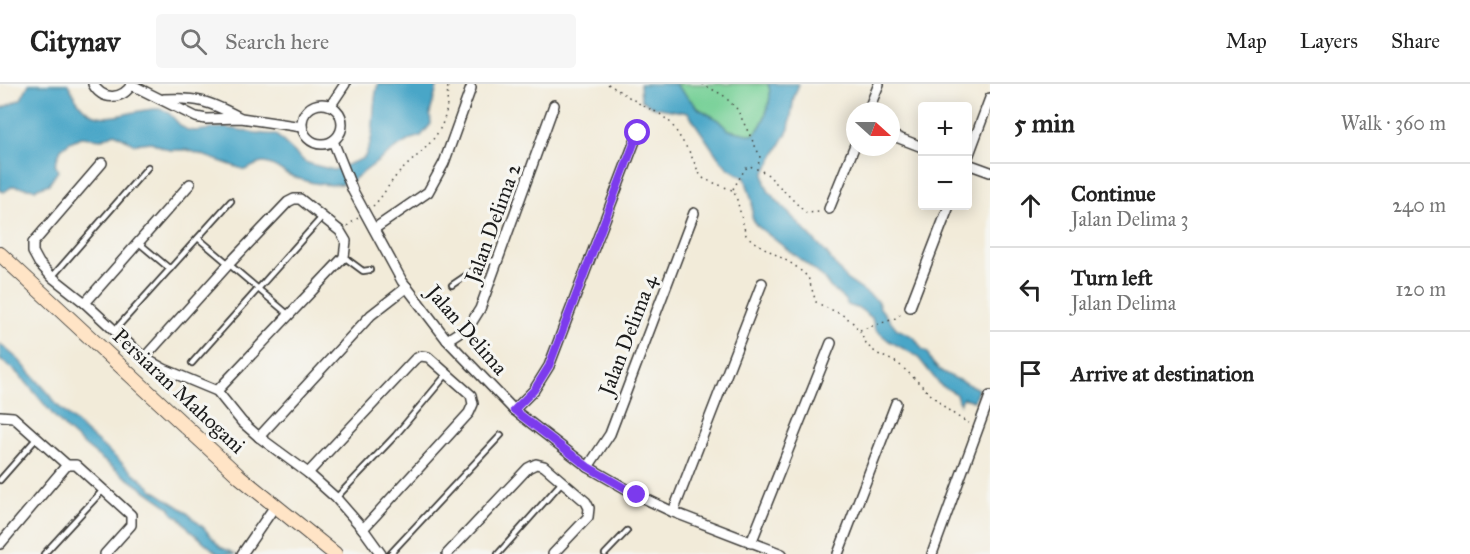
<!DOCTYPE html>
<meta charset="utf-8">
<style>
:root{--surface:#fff;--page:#f6f6f6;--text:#222;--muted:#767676;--line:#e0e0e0}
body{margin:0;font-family:"IM FELL Great Primer",serif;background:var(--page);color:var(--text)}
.controls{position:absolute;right:18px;top:18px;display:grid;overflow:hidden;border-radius:6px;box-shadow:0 3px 15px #0003}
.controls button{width:54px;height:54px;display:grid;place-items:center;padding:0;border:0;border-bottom:2px solid var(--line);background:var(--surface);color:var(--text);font:30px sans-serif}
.compass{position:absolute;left:846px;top:18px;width:54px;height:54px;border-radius:50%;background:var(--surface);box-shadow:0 3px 15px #0003;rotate:111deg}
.stop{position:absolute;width:18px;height:18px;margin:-14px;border:4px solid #7c3aed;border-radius:50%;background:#fff}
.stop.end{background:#7c3aed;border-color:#fff;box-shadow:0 2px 6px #0008}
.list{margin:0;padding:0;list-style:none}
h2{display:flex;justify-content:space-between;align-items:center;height:78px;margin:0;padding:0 24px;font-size:26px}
h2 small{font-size:20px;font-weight:400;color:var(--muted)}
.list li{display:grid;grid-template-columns:39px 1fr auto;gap:18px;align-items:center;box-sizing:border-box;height:84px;padding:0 24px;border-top:2px solid var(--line)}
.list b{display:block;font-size:22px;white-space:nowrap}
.list p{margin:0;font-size:20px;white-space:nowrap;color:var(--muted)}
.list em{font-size:20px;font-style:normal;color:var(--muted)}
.icon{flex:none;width:33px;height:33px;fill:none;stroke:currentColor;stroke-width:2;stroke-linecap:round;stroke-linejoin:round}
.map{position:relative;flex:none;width:990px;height:470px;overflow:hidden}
header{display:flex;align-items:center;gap:36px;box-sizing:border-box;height:84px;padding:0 30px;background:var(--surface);border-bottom:2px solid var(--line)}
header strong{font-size:28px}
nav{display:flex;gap:33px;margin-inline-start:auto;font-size:21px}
.search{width:420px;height:54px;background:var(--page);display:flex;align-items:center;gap:15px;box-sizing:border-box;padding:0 21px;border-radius:6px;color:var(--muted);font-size:22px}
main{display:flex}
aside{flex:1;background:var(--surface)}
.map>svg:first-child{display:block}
</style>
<header>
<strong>Citynav</strong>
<div class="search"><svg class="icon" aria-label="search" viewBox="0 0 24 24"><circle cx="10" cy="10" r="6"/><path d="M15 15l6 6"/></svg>Search here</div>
<nav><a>Map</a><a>Layers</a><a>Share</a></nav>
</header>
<main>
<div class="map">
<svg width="990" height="470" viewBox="0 0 990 470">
<rect width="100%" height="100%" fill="#f6f6f2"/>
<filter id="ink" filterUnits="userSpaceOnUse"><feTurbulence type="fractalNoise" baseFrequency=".0167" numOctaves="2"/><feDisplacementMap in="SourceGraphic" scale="12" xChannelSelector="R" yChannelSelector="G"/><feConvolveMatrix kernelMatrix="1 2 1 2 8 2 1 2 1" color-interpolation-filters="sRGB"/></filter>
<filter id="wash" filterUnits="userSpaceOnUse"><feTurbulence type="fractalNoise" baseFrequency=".008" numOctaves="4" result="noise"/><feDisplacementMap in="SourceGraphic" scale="24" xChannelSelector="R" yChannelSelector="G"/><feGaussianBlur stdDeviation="1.35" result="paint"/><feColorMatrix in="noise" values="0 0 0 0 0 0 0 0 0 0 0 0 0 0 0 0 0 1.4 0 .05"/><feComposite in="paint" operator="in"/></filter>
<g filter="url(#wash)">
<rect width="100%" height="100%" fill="#f2ebd9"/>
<path fill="#76d096" stroke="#497659" stroke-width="1.5" d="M675,0H768C774,13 764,42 753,51L729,46L719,36L699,25Z"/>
<g fill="#49a6c7" stroke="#326172" stroke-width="1.5">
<path d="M29,0H68C74,11 79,23 90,29C111,40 137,23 159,25C174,27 175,42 188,46C199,49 209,44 220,44C238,43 256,52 275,50L305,78L314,81L334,86L364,74C378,50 370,25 378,0H438L430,29L431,40L421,52L411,55L396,64L350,98C331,104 308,99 289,91C280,87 274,79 263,79C258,79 250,84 245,86L188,66H169L151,58L134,60L115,49L102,55L81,53L70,58L61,65L55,80L58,87L49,100L35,105L13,102L4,108L0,106V25L21,15Z"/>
<path d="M640,0H675L699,25L719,36L729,46L753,51C764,42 774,13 768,0H799L794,13L789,45L764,90L765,99L769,108L827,170L846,195L878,217L880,224L897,245L914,253L922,265L928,269C933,291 962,295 978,305L974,317L963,314L960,320L955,309L940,301L917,272L889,257L875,245L872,234L860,225L848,221L844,215L830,203L823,193L756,141L752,133V117L745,94L728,84L718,73L688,29L654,23L641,16Z"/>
<path d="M0,260L18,275L51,312L56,320L87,349L156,408L184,426L204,444L220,463L236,470H218L190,446L180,434L173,430L169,423C135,399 98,375 67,346C46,326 24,289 0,276Z"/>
</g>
</g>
<g filter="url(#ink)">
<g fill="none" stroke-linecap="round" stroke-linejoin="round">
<defs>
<g id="lane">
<polyline points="198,154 289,231"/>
<polyline points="139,159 170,185"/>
<polyline points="344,173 363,187 370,186"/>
<polyline points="52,193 148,83"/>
<polyline points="452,201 486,178 497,176"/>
<polyline points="114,247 231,117"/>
<polyline points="192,279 323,132"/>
<polyline points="0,396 36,355"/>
<polyline points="336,414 395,352 447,290"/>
<polyline points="44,470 104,405"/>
<polyline points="390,470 501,351"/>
<polyline points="498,470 562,398"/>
<polyline points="605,470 627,447"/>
</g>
<g id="street">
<path d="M93,0C103,18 123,15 132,0"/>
<polyline points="132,1 196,33 206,35 241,34 302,43"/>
<path d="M164,15C198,13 210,18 239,33"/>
<circle cx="322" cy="40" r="20"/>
<polyline points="331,21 345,0"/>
<polyline points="868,27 879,0"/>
<polyline points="891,51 922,63"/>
<polyline points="333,57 353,107 402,197 447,256 514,326 588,383 637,411 673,428 782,470"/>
<polyline points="968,73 990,14"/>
<polyline points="102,79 33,159 33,168 39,179 52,193 85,219 144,274 164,285 217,307 242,338 259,353 308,389 336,414 363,445 381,470"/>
<polyline points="968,80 990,88"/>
<polyline points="829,125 855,61"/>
<polyline points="374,145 428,108 444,79 471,4"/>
<polyline points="85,219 190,100"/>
<polyline points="910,223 949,122"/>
<polyline points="447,256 470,241 480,225 554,21"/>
<polyline points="144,274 228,181 288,118 294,115 300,115 340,147 346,157 344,173 217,307"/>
<polyline points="514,326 534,306 549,282 638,49"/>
<polyline points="0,332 13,333 67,381 76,381 131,431 131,441 105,470"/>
<polyline points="259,353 371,231 407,203"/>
<polyline points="588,383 610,350 694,129"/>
<polyline points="308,389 415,275 421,272 428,273 471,311 473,320 469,329 363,445"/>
<polyline points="673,428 762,199"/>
<polyline points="751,459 831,259"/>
<polyline points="0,460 67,381"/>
<polyline points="242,470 275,422"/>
<polyline points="447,470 528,384 536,380 544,382 586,418 589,424 588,433 553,470"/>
<polyline points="838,470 896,319"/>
<polyline points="932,470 990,312"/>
</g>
<polyline id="secondary" points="0,170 240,393 335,470"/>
</defs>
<use href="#lane" stroke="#3c3b38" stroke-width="8"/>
<use href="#street" stroke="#3c3b38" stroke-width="12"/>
<use href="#secondary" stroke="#3c3b38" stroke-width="16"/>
<g stroke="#3c3b38" stroke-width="1.5" stroke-dasharray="1.5 4.5" stroke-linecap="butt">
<path d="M608,0L640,20L660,30L671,39L690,69L699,89L704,95L732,106L736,112L746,151L754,158L794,181L808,193L816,218C827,225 843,229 852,238C862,247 863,260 874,267C882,274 894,275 902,283C924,302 942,326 969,339"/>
<polyline points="702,0 723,11 737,25 760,72 758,82"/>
<polyline points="733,105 745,85 750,82 766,89 806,129 820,128"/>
<path d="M373,122C383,113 389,99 399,89C416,71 438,58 445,32C448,21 447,11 448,0"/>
<polyline points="347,142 358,134"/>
<polyline points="860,246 894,235 902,229"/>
</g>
<use href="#lane" stroke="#fff" stroke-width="4.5"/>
<use href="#street" stroke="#fff" stroke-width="9"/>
<use href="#secondary" stroke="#ffe4c6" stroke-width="14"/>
</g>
</g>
<g fill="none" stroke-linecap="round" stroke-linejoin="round" filter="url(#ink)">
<polyline stroke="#7c3aed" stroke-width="8" points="637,411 588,383 514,326 534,306 549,282 638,49"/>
</g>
<g text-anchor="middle" stroke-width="6" stroke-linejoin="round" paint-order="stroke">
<g font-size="21" fill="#1c1c1c" stroke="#f6f6f2">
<text transform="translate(493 139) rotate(-70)" y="7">Jalan Delima 2</text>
<text transform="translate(467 246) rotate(49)" y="7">Jalan Delima</text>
<text transform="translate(628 251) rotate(-69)" y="7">Jalan Delima 4</text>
<text transform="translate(179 307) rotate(43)" y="7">Persiaran Mahogani</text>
</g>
</g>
</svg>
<div class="controls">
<button>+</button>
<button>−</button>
</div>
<svg class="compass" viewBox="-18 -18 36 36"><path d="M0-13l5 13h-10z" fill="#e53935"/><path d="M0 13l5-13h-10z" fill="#767676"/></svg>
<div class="stop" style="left:638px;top:49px"></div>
<div class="stop end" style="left:637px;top:411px"></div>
</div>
<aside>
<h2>5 min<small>Walk · 360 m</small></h2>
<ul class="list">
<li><svg class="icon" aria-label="ahead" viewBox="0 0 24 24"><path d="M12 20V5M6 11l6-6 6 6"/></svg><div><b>Continue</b><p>Jalan Delima 3</p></div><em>240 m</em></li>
<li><svg class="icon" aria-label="left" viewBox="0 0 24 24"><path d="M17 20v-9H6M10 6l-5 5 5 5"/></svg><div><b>Turn left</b><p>Jalan Delima</p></div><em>120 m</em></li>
<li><svg class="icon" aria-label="arrive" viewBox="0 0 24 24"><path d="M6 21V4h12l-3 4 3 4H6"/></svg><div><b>Arrive at destination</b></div></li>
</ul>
</aside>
</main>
